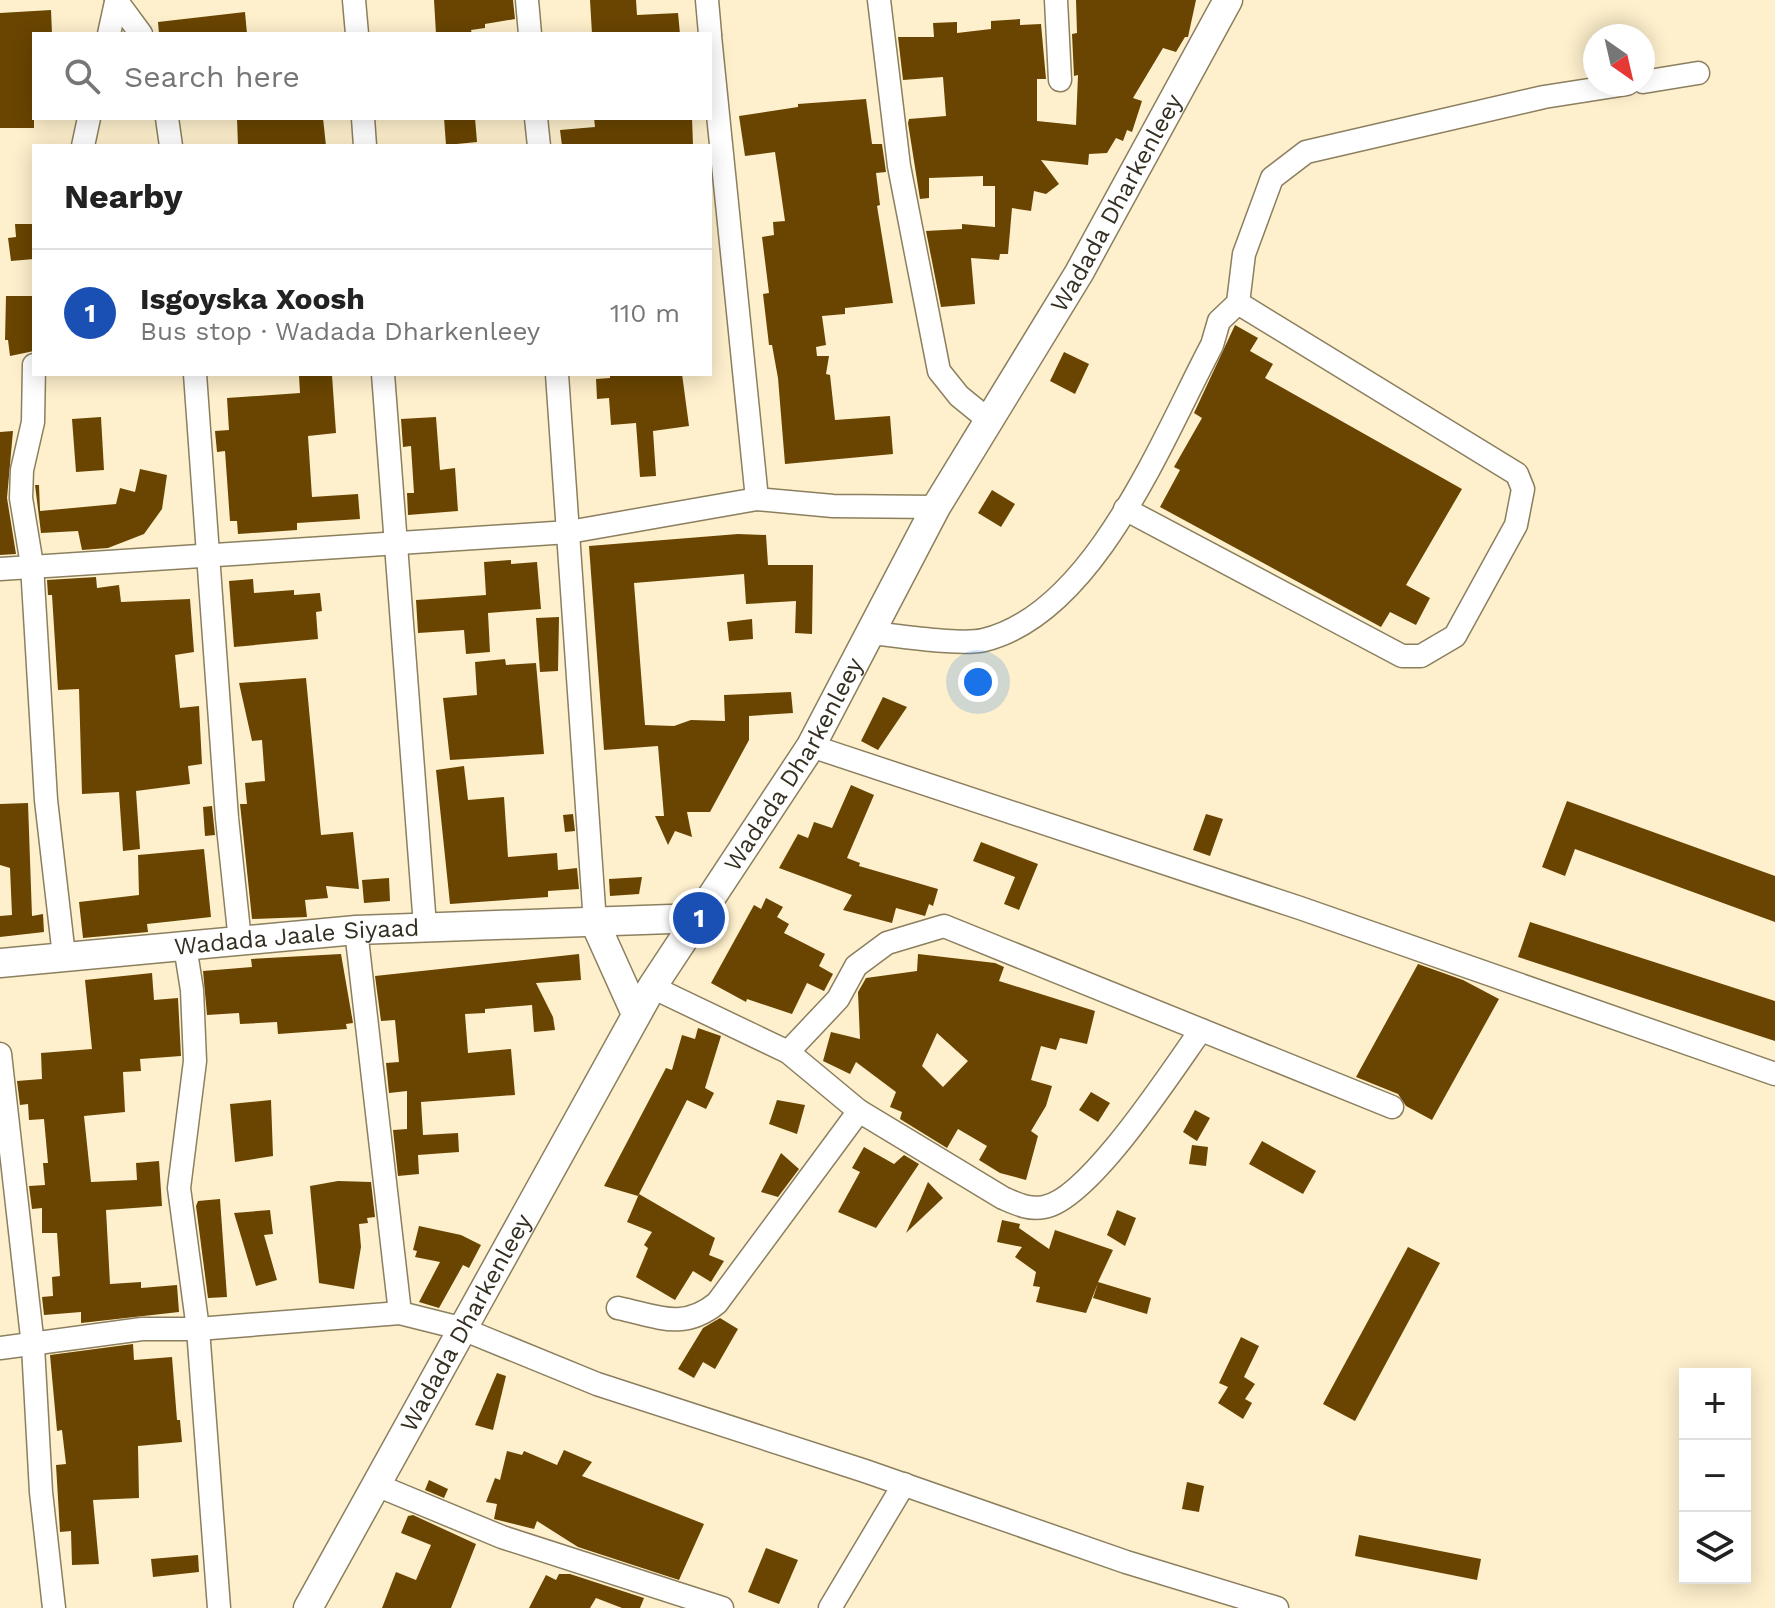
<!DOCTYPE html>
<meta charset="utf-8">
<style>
:root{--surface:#fff;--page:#f6f6f6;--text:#222;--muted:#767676;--line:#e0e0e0;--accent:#6340b9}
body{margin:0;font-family:"Work Sans",sans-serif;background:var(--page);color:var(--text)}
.controls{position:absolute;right:24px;bottom:24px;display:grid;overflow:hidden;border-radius:0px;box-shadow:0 4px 20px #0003}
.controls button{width:72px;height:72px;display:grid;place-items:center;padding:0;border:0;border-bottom:2px solid var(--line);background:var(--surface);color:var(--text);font:40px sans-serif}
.compass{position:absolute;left:1583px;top:24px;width:72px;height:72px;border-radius:50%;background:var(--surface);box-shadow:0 4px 20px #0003;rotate:146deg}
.you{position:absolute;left:978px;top:682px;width:28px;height:28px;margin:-20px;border:6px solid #fff;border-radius:50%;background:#1a73e8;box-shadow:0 0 0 12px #1a73e833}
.badge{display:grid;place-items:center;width:52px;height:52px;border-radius:50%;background:var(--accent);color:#fff;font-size:26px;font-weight:700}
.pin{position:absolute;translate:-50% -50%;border:4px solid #fff;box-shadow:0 2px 8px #0006}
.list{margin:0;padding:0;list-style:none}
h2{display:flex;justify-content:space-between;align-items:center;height:104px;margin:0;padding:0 32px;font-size:34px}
h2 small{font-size:26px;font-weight:400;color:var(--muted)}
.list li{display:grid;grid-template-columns:52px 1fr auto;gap:24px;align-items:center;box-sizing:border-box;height:128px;padding:0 32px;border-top:2px solid var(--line)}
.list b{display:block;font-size:30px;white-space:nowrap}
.list p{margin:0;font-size:26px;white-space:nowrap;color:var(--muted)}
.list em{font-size:26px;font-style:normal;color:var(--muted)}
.icon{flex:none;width:44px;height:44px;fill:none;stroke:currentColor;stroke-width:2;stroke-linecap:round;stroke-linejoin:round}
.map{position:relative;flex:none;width:1775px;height:1608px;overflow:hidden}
.search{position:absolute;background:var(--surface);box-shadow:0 4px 20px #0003;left:32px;top:32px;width:680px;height:88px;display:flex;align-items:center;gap:20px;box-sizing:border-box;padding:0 28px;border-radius:0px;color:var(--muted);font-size:30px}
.panel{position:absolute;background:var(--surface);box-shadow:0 4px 20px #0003;left:32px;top:144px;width:680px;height:232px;border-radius:0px}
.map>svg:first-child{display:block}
</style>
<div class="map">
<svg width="1775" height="1608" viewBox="0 0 1775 1608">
<rect width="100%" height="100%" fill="#fef0cc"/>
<g fill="#694501" fill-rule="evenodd">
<polygon points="434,0 513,0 515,19 485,24 485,28 471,30 472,34 436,34"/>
<polygon points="590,0 636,0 637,15 678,13 680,34 592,34"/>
<polygon points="1076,0 1196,0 1188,37 1185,37 1176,52 1163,48 1133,98 1142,101 1132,132 1127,130 1123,141 1116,138 1107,153 1089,154 1088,165 1041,160 1059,184 1046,194 1034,191 1031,211 1012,208 1008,254 1000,254 999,260 971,258 975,304 941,307 926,231 962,229 962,224 995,227 995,186 983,186 983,176 929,178 929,198 920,199 908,123 909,119 946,116 943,77 903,80 898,37 934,37 933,23 957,22 957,33 991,29 991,21 1020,19 1020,25 1041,24 1046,79 1037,79 1037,121 1076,125 1078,75 1074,76 1072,34 1077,33"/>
<polygon points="51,10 52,34 34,34 34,128 0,128 0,13"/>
<polygon points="245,12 247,34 159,34 158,22"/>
<polygon points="866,99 872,144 882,144 886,172 876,173 880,205 877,206 893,303 845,308 845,314 822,316 826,345 816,347 817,356 829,356 826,374 830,375 835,420 890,416 893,454 785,464 778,378 772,345 769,345 763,294 769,293 762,237 774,235 773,222 785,221 775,152 745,156 739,116 798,107 798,104"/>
<polygon points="237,118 323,118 326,146 238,146"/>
<polygon points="444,118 475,118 477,142 446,145"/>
<polygon points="594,118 692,118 693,145 562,146 560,130 595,127"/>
<polygon points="15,224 34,224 34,259 11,261 8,238 16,237"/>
<polygon points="6,296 34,296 34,351 10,356 8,340 5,340"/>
<polygon points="1235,325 1258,338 1250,351 1273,364 1265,378 1462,489 1406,585 1430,598 1416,625 1390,612 1381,627 1160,507 1180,470 1174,467 1202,418 1194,413"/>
<polygon points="1064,352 1089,364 1075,394 1050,381"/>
<polygon points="610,374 682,374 689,426 653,431 656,476 640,477 636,423 611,425 609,398 597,399 596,379 610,378"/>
<polygon points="332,375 336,433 308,436 312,497 358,494 360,519 297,523 297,530 238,534 237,521 230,521 225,451 217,452 215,431 229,430 227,398 300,393 299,376"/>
<polygon points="101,417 104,470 76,472 72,419"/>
<polygon points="436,417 440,470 455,468 458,511 408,515 407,493 414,493 411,446 403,447 401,419"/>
<polygon points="13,431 7,498 16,554 0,555 0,432"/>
<polygon points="140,469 167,475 162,509 144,534 108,548 82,550 78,531 41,533 35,485 39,485 40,511 116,504 120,488 135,492"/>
<polygon points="992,490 1015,504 1001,527 978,513"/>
<polygon points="738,534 766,535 768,565 813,565 812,634 795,633 796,601 746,604 744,574 634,583 645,725 674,726 691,720 725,721 724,695 791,692 793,713 749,716 749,740 710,812 687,812 692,837 675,831 668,845 655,816 664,816 658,746 604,750 589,546"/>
<polygon points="511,560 511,564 537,562 541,609 488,613 490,652 466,654 464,630 418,633 416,600 486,595 484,562"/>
<polygon points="96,577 97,588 119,585 121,602 190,599 194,652 175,655 180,708 199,706 202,764 188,766 190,784 136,791 140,849 123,851 119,792 82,794 79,689 58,690 52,595 48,595 47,580"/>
<polygon points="253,579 254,593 294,590 294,595 320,593 322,611 316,612 318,639 234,647 229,581"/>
<polygon points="559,617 558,671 540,672 536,618"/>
<polygon points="752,619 753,639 729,641 727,622"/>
<polygon points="505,659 506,665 536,663 544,754 450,760 443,698 477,695 475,662"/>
<polygon points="306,678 321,835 353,832 359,889 326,886 328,898 305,900 307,917 252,919 240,804 247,804 245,783 265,781 262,740 252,741 239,683"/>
<polygon points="883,697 907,707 878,750 861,741"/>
<polygon points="464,766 468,800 504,797 508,857 557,853 558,870 577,868 579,889 548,891 548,897 450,904 436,770"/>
<polygon points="851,785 874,795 847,858 860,863 859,866 938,889 933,906 929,904 925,916 896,908 892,923 843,910 852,895 779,868 798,834 808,838 814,822 832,828"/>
<polygon points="1567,801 1775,876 1775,922 1575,849 1565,876 1542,867"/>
<polygon points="28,803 32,916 43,914 44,932 0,937 0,916 12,915 10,868 0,865 0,804"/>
<polygon points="212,806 215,835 205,836 203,807"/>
<polygon points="573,814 575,831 565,832 563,815"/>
<polygon points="1206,814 1223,819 1210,856 1193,850"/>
<polygon points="981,842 1038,864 1019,910 1004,904 1015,877 973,861"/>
<polygon points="204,849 211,917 147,924 148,932 83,938 79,902 139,895 138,855"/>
<polygon points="642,877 639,894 610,896 609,879"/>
<polygon points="389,878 390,901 364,903 362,880"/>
<polygon points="766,898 783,907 777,917 789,924 784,933 825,954 819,966 833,974 824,991 807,983 792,1014 747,999 746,1002 711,983 754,905 761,909"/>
<polygon points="1530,922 1775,1001 1775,1041 1518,957"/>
<polygon points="341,954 353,1023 346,1024 347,1029 278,1034 277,1022 240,1024 239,1013 207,1015 203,971 252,967 251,959"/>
<polygon points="579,954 581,980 536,983 553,1017 555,1030 534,1032 532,1005 485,1009 485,1013 465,1014 468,1053 511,1049 515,1095 421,1102 423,1135 458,1133 459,1152 418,1155 419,1174 398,1176 393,1130 407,1129 407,1091 389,1093 386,1063 399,1062 395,1020 381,1021 375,976"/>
<path d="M918,954L995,963L1004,967L999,981L1095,1011L1087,1044L1060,1038L1056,1050L1041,1046L1031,1080L1052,1086L1046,1106L1031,1131L1038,1136L1026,1180L1000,1173L979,1160L987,1146L958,1129L947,1148L900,1119L902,1112L890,1107L896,1092L856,1062L850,1074L823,1061L831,1032L860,1039L858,992L866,978L917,971ZM937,1033L968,1061L943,1087L922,1066Z"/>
<polygon points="1418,964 1463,980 1499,999 1432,1120 1406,1106 1398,1094 1356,1077"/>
<polygon points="152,973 154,1000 178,998 181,1056 140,1059 141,1071 123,1072 125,1112 84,1116 91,1182 137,1180 136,1163 159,1161 162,1206 106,1210 110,1284 141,1282 141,1288 177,1285 179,1312 81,1323 81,1312 44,1315 42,1297 53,1296 52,1277 60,1276 57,1233 42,1233 42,1208 32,1209 29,1186 45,1185 43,1163 48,1163 44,1119 29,1120 28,1104 20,1105 17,1081 42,1079 41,1053 92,1049 85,980"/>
<polygon points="698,1028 721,1036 705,1088 714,1093 706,1109 687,1100 638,1196 604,1186 666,1068 672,1070 682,1035 695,1039"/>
<polygon points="1091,1092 1110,1103 1098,1122 1079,1110"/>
<polygon points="271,1100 273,1156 235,1162 230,1104"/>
<polygon points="777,1100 805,1105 797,1134 769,1124"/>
<polygon points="1195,1110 1210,1118 1197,1141 1183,1132"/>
<polygon points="1262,1141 1316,1171 1303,1194 1249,1164"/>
<polygon points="1192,1145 1208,1147 1206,1166 1189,1164"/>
<polygon points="864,1147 894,1164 904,1155 919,1164 876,1228 838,1212 860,1172 852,1168"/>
<polygon points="781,1153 799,1169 778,1197 761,1192"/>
<polygon points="338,1181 371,1182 375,1217 367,1218 368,1223 359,1224 361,1247 354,1289 319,1283 310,1186"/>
<polygon points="928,1182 943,1198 906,1233"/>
<polygon points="639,1194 715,1238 709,1255 724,1261 711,1282 693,1271 675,1300 636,1277 648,1248 644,1245 652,1232 627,1222"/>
<polygon points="220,1199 227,1297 208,1298 196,1206 198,1201"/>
<polygon points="270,1210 273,1234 264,1235 277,1280 256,1286 234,1213"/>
<polygon points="1117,1210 1136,1218 1125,1246 1107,1235"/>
<polygon points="1002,1220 1020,1224 1019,1228 1049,1249 1055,1230 1113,1250 1098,1282 1151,1298 1147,1314 1093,1298 1098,1283 1086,1313 1036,1302 1040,1287 1033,1286 1036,1272 1015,1257 1022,1247 997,1242"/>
<polygon points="419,1226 461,1235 481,1245 469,1268 463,1265 439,1308 419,1302 440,1262 415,1257 417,1251 413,1250"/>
<polygon points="1408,1247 1440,1263 1355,1421 1323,1404"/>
<polygon points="720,1318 738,1329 715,1369 703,1362 694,1378 678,1369 703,1328"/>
<polygon points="1241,1337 1259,1346 1244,1377 1255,1384 1245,1399 1252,1403 1243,1419 1218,1403 1228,1387 1219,1383"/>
<polygon points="133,1344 134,1360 172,1357 177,1420 180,1420 182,1442 138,1446 139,1498 93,1500 99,1564 72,1565 71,1531 60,1532 56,1465 66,1464 62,1430 57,1431 50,1355"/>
<polygon points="497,1373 506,1376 493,1430 475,1425"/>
<polygon points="564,1450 592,1462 582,1476 704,1524 679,1580 578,1547 537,1521 534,1529 494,1519 497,1504 486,1502 495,1478 500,1480 507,1451 522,1455 524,1451 557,1465"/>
<polygon points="429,1480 448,1489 444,1498 425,1490"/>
<polygon points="1187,1482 1204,1486 1199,1512 1182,1509"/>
<polygon points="413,1515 476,1544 451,1608 382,1608 396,1572 416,1580 431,1545 401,1533 408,1516"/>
<polygon points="1359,1535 1481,1559 1477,1580 1355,1556"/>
<polygon points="766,1548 798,1560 779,1604 748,1592"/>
<polygon points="198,1555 199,1572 153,1577 151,1559"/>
<polygon points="559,1574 570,1574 644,1598 640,1608 622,1608 596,1598 590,1608 529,1608 546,1575 556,1580"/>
</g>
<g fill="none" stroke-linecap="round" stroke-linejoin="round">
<defs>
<g id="minor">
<polyline points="116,0 141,34"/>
<polyline points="354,0 357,34"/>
<polyline points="527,0 530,34"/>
<polyline points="707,0 710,34"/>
<polyline points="879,0 899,166 939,371 959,396 991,422"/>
<polyline points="1056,0 1060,80"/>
<polyline points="109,34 116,2"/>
<polyline points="710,36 757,499"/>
<polyline points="1643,82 1698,73"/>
<polyline points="167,118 171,146"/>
<polyline points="363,118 365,146"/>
<polyline points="536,118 539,146"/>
<polyline points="83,146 89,118"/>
<polyline points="34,365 33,422 22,470 21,498 32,565 46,800 64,956"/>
<polyline points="195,374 227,818 240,941"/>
<polyline points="383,374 425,926"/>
<polyline points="557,374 595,923"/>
<polyline points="1125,509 1402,656 1421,656 1455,636 1516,525 1523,489 1517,474 1238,303"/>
<polyline points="0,569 569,532 757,499 833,506 936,507"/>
<path d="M869,633C897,635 960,646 984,640C1095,613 1163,437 1212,345L1219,321L1238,303L1244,254L1272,178L1306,152L1544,97L1627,84"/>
<polyline points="811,746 1300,908 1775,1074"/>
<polyline points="356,930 400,1313"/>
<polyline points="185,946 192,990 195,1061 179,1188 198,1329 219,1608"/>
<path d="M652,987L788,1052L859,1111L1003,1198C1017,1204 1029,1210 1044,1207C1089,1200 1173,1069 1201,1030"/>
<polyline points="788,1052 838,999 856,966 887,943 944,926 1392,1107"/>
<polyline points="0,1054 33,1346 41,1492 54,1608"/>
<path d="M618,1308C657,1316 683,1331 717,1303L859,1111"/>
<polyline points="0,1348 142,1329 198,1329 400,1313 460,1328 597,1384 865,1471 1126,1562 1277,1608"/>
<polyline points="374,1484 502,1537 722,1608"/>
<polyline points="830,1608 904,1484"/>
</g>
<g id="major">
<polyline points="595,923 636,1014"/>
<path id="s1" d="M0,963L356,930L699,918"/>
<path id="s2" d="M308,1608L652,987L811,746L936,507L1079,273L1228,0"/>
</g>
</defs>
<use href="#minor" stroke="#8c7f5f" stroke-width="25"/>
<use href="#major" stroke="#8c7f5f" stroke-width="31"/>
<use href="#minor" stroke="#fff" stroke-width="22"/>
<use href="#major" stroke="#fff" stroke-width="28"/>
</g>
<g text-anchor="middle" stroke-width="8" stroke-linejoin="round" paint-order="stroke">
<g font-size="24" fill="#352f22" stroke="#fef0cc">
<text dy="8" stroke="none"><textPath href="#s2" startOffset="1622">Wadada Dharkenleey</textPath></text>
<text dy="8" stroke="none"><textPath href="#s2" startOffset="974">Wadada Dharkenleey</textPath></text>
<text dy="8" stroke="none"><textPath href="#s1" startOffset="298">Wadada Jaale Siyaad</textPath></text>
<text dy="8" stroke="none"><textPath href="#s2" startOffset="326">Wadada Dharkenleey</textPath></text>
</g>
</g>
</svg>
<div class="controls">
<button>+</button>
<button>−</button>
<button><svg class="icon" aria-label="layers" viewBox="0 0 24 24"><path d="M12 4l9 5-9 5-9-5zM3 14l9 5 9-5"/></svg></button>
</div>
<svg class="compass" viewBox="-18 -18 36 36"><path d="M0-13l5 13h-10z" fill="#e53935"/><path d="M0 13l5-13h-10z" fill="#767676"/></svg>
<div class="you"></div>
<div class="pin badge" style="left:699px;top:918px;background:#1a4fb4">1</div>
<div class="search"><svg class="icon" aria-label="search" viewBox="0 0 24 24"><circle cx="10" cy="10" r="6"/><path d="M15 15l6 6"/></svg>Search here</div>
<section class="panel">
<h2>Nearby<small></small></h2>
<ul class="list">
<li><span class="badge" style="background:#1a4fb4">1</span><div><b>Isgoyska Xoosh</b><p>Bus stop · Wadada Dharkenleey</p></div><em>110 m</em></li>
</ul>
</section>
</div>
